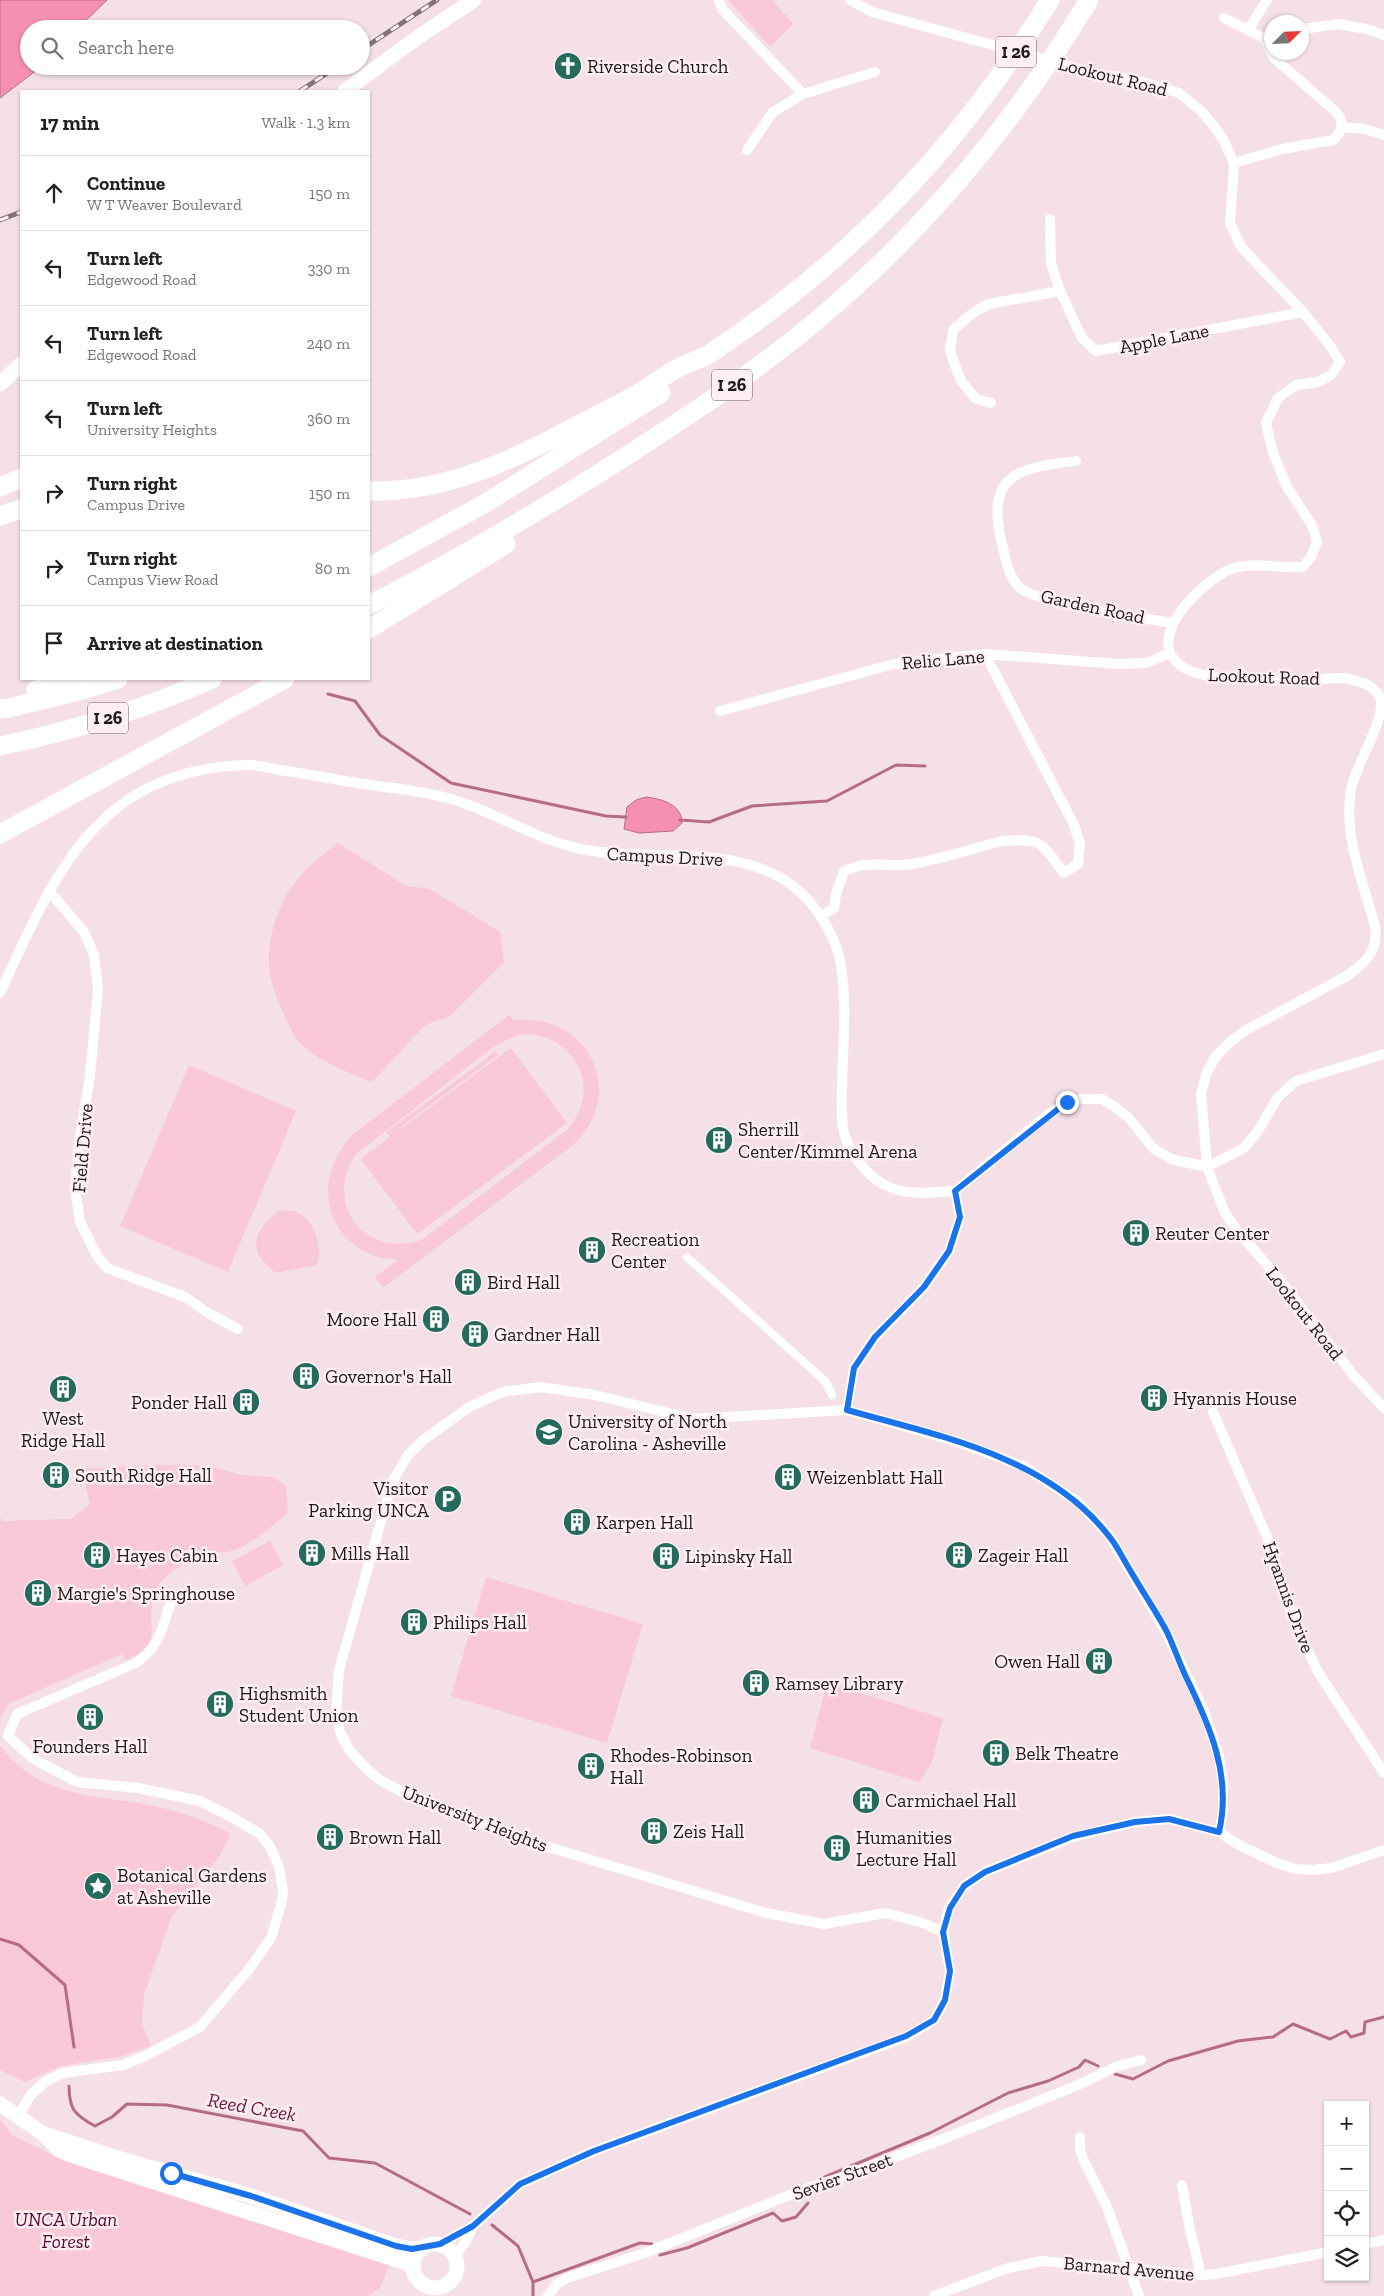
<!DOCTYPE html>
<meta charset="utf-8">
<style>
:root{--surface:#fff;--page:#f6f6f6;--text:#222;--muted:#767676;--line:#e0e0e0}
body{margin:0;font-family:"Zilla Slab",serif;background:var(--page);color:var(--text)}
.controls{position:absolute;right:15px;bottom:15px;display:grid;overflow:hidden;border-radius:0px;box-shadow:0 1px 4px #0004}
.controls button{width:45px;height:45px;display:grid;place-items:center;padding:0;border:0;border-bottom:1px solid var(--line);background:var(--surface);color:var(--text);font:25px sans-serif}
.compass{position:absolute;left:1264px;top:15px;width:45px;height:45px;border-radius:50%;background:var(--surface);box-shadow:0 1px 4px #0004;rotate:66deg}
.stop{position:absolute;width:15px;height:15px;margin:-11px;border:4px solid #1a73e8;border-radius:50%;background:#fff}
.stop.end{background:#1a73e8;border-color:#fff;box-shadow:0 1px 5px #0008}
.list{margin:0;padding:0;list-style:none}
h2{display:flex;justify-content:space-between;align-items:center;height:65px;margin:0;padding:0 20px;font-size:21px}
h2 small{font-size:16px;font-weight:400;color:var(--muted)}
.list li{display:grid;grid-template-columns:32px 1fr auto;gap:15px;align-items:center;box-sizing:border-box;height:75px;padding:0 20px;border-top:1px solid var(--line)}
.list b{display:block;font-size:19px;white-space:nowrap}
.list p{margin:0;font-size:16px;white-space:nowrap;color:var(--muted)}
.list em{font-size:16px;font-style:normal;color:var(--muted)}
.icon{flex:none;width:28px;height:28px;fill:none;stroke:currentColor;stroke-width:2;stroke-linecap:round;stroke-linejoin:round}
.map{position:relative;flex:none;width:1384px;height:2296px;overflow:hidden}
.search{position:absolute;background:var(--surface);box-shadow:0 1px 4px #0004;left:20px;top:20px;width:350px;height:55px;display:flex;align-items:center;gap:12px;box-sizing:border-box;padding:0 18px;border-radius:28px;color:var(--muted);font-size:19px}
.panel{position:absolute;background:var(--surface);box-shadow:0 1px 4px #0004;left:20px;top:90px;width:350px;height:590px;border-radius:0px}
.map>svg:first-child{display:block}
</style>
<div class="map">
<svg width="1384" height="2296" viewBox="0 0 1384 2296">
<rect width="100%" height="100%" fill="#f4e0e6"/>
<g fill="#fac9d7" fill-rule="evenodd">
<polygon points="728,0 775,0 774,2 793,24 770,47"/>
<path d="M338,843L406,886L430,889L500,932L504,962L449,1017L425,1025L372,1082C349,1073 323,1063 304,1047C293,1038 287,1020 281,1008C277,997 272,986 270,975C265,944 277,905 296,881C307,866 324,854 338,843Z"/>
<path d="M509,1015L514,1020C591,1012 630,1098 569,1148L383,1288L375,1277L398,1260C388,1258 377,1258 368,1253C319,1229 317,1172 352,1135ZM530,1034C579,1040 601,1090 568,1129L423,1239C366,1261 322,1204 356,1154L496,1045L518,1035Z"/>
<polygon points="511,1048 567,1123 417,1234 361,1159 390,1137 386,1132 483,1061 495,1050 498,1055 402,1126 403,1127"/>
<polygon points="189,1065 296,1111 228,1272 120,1226"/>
<path d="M280,1210C285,1211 294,1210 299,1213C315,1221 323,1248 317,1265L275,1273C270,1268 262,1261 259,1255C250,1235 266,1221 280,1210Z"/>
<path d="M148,1465H203L243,1475L272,1477L286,1485L288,1513C272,1526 254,1542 235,1550C227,1553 217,1552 209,1554C187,1559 172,1568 158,1586C155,1590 155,1595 153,1600C145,1632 167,1644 125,1660L122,1654L8,1704L0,1719V1518L3,1521L71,1519L90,1504L82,1469Z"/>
<polygon points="270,1541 283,1565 245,1586 232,1561"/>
<polygon points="486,1577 643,1624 607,1743 451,1696"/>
<polygon points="827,1683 943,1718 932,1762 919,1782 810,1748"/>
<path d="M0,1745C36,1795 89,1795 144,1804C175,1810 204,1819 231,1834L219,1857L172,1916L144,1994L142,2024L151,2046L119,2057L61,2066L25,2082L0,2070Z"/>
<polygon points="0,2119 12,2135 65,2161 218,2202 390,2263 380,2288 368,2296 0,2296"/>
</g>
<g fill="#f690b3" stroke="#b66c85">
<polygon points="0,0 107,0 77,29 29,29 29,66 42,66 0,98"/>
<path d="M646,797C661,799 682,804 682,823L673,831L639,833L624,829L627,807L636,800Z"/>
</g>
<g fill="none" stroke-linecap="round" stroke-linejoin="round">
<g stroke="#b66c85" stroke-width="3">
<polyline points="328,694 355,701 380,735 451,783 606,816 626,817"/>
<polyline points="680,820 709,822 752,806 827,801 896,765 925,766"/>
<polyline points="0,1939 19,1945 65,1985 74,2047"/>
<polyline points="1115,2074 1133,2079 1168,2061 1238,2041 1273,2037 1293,2024 1330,2039 1346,2031 1351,2037 1364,2033 1365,2022 1384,2017"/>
<path d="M69,2086C69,2110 75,2115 95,2126L112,2117L127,2104L167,2105L303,2131L329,2158L375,2163L470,2214"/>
<polyline points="820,2179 930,2133 1008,2093 1048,2081 1079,2067 1085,2060 1098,2066"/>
<polyline points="492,2225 518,2246 533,2282 533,2296"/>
<polyline points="660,2255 687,2248 773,2213 782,2221 796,2217 808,2203"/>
<polyline points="533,2282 640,2243 652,2244"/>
</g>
<polyline stroke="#fff" stroke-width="8" points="687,1257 826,1382 832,1395"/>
<g stroke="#fff" stroke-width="10">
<polyline points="719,0 722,9 803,94"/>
<path d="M850,0L872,12L1098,74L1137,80L1179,93L1201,111L1213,125L1223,139L1234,163L1230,224L1242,248L1303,312L1331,347L1340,362L1331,375L1318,382L1296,385L1278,398L1266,423L1273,453L1287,487L1312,525L1317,542L1311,557L1303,567C1281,569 1252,561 1231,569C1200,582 1135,646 1189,670C1223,686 1304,679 1344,678C1359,681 1375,684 1381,700C1384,722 1356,765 1351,789C1343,835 1363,882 1375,926C1379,952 1364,964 1345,977L1246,1030L1230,1042L1216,1056L1207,1072L1201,1093L1207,1167L1225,1213L1236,1229L1279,1279L1354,1376L1384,1408"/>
<polyline points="1224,18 1264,38 1272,36"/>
<polyline points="1302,29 1338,24 1366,29 1384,35"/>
<polyline points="1248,30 1267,0"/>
<polyline points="1342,127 1365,129 1384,135"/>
<polyline points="747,150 773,112 803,94 875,72"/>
<path d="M1234,163L1282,149L1333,140C1343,131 1345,121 1335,111L1274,58L1264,38"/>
<polyline points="1050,219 1051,263 1060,291 1082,338 1096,351 1303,312"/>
<polyline points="991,403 976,399 961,381 950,351 953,330 974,312 989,304 1060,291"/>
<path d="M1076,461C1021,468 986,472 1001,539C1004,552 1008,576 1018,586C1038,605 1142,618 1173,623"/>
<polyline points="720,711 894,664 985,654 1118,664 1146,663 1170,653"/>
<polyline points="49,891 84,932 94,955 98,989 90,1076 78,1150 75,1188 80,1222 97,1256 107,1268 185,1297 208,1313 238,1329"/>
<path d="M821,916L834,908L836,894L844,871C872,859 885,868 912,864C943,859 973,848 1003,841C1043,838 1041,843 1064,873L1078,864L1080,844L1074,825L985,654"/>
<path d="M0,993C54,875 96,770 246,765C257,764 269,768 279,770C301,773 323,777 345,781C377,787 412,789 444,797C491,809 533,839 581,849C655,864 754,838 809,901C824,919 837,941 841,966C847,1005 843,1046 842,1086C842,1101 840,1124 846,1139C853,1158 870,1179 889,1187C910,1196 933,1192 955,1191L960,1217L949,1251L924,1287L875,1337L854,1368L847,1410"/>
<polyline points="955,1191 1045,1117 1067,1102 1081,1099 1102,1099 1115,1107 1129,1118 1153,1148 1171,1159 1207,1167 1244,1148 1258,1131 1278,1097 1296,1081 1384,1054"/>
<polyline points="1213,1412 1270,1544 1294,1622 1318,1672 1384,1773"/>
<polyline points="943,1932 920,1922 885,1913 824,1924 766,1913 552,1848 419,1801 380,1780 368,1770 349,1750 340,1732 336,1712 339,1670 392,1482 408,1455 422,1441 469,1407 502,1392 541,1387 595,1395 693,1419 847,1410 955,1441 1023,1466 1078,1502 1109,1535 1166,1632 1203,1709 1219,1756 1223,1784 1223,1811 1219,1832"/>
<path d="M18,2116L30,2096L46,2081L63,2073L123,2065L145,2056L200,2027L250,1968L271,1938L282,1901L283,1891L279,1867L269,1845L260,1834L235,1819L200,1801L138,1788L77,1782L32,1758L8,1736L17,1714L136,1663C164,1642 161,1626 173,1597"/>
<polyline points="1080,2137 1080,2150 1083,2159 1107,2207 1139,2296"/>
<polyline points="1182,2185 1190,2230 1201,2275"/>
<polyline points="440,2244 473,2226 520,2184 594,2151 906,2037 934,2020 945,2000 950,1971 943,1932 949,1908 964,1886 985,1872 1073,1837 1135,1822 1169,1819 1219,1832 1239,1845 1277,1863 1295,1869 1313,1870 1331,1868 1384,1850"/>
<polyline points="1365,2244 1384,2240"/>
<polyline points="455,2256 466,2241 473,2226"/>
<polyline points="548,2296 557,2284 567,2278 645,2253 805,2189 839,2178 943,2139 1078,2085 1118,2066 1141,2060"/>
<polyline points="934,2296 1008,2268 1042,2261 1201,2275 1216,2274 1328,2252"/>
</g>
<g stroke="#fff" stroke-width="15">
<polyline points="345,91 418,37 474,0"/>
<polyline points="0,384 21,364"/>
<polyline points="0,2104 42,2133 59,2150 77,2157 413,2265"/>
<polyline points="42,2133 121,2159 251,2196 396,2246 412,2249 422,2248"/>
<circle cx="435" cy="2266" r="22"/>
</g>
<g stroke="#fff" stroke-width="19">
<polyline points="0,487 21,478"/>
<path d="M369,491C450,493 520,456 590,419C605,411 621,403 636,395C652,385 667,373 684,365C692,361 701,359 708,355C852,260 960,146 1050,0"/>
<polyline points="0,516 21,509"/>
<polyline points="369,567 484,504 661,393"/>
<path d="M369,605C450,564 529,517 606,469C676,424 746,379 810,326C922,234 1014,124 1089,0"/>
<polyline points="369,629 506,544"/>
<polyline points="36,690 71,679"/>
<polyline points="0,709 9,708 87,689 118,679"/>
<path d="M0,746C72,731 145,709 212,679"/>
<polyline points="0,834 285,679"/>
</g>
<defs>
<g id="rail">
<polyline points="361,50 437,0"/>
<polyline points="300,91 338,66"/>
<polyline points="0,220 21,212"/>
</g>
</defs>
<use href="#rail" stroke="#807477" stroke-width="5"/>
<use href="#rail" stroke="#ffeff3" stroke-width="3" stroke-dasharray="9" stroke-linecap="butt"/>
</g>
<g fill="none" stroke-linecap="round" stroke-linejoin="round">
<path stroke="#1a73e8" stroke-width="6" d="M171,2173L251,2196L396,2246L412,2249L440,2244L473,2226L520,2184L594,2151L906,2036L934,2020L945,2000L950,1971L943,1932L950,1908L964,1886L985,1872L1073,1836L1135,1822L1169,1819L1219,1832C1232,1776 1210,1726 1186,1677C1179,1662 1174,1647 1167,1632C1156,1611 1142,1591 1130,1570C1123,1559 1117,1545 1108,1535C1046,1456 939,1436 847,1410L854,1368L875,1337L924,1287L949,1251L960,1217L955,1191L1067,1102"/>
</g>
<defs>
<symbol id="church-disc" viewBox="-11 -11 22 22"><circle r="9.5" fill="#246a5d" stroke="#ffeff3"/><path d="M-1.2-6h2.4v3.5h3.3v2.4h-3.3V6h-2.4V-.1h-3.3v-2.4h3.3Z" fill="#fff"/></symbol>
<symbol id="building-disc" viewBox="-11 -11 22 22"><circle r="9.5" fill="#246a5d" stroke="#ffeff3"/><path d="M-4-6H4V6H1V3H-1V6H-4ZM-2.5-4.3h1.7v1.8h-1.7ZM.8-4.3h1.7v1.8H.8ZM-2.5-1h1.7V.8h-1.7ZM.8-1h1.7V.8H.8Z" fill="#fff"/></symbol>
<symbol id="university-disc" viewBox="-11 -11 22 22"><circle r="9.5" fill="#246a5d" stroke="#ffeff3"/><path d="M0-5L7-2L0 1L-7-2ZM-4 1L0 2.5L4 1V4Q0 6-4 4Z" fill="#fff"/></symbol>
<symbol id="parking-disc" viewBox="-11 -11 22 22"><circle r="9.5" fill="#246a5d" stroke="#ffeff3"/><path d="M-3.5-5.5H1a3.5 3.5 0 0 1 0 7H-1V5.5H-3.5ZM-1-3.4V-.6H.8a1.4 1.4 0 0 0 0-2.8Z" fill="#fff"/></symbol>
<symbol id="sight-disc" viewBox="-11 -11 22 22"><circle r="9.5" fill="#246a5d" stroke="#ffeff3"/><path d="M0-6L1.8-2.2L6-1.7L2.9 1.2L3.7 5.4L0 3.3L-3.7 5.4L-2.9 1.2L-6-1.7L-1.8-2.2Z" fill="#fff"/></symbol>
</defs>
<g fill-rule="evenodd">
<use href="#church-disc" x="552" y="50" width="32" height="32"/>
<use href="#building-disc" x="703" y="1124" width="32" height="32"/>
<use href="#building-disc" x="1120" y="1217" width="32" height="32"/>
<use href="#building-disc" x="576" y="1234" width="32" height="32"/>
<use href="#building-disc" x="452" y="1266" width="32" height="32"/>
<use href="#building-disc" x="420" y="1303" width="32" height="32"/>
<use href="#building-disc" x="459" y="1318" width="32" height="32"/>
<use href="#building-disc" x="290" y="1360" width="32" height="32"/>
<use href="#building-disc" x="47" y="1373" width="32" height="32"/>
<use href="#building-disc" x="1138" y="1382" width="32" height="32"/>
<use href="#building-disc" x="230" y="1386" width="32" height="32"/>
<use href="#university-disc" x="533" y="1416" width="32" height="32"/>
<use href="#building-disc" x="40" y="1459" width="32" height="32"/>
<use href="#building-disc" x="772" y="1461" width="32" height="32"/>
<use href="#parking-disc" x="432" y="1483" width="32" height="32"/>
<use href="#building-disc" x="561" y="1506" width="32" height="32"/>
<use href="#building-disc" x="296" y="1537" width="32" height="32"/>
<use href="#building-disc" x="81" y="1539" width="32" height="32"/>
<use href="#building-disc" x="943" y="1539" width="32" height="32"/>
<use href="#building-disc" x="650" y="1540" width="32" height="32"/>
<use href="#building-disc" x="22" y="1577" width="32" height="32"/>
<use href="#building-disc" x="398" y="1606" width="32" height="32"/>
<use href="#building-disc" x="1083" y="1645" width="32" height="32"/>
<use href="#building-disc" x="740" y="1667" width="32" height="32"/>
<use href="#building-disc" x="204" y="1688" width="32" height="32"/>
<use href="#building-disc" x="74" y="1701" width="32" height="32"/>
<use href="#building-disc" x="980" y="1737" width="32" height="32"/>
<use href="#building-disc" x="575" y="1750" width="32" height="32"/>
<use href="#building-disc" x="850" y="1784" width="32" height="32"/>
<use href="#building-disc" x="638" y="1815" width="32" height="32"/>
<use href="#building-disc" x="314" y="1821" width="32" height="32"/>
<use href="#building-disc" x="821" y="1832" width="32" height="32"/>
<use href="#sight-disc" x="82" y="1870" width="32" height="32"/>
</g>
<g text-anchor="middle" stroke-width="5" stroke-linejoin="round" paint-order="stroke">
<g fill="#ffeff3" stroke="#62595b" stroke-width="1">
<rect x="996" y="36.5" width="40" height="31" rx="4"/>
<rect x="712" y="369.5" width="40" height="31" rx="4"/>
<rect x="88" y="702.5" width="40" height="31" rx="4"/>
</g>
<g font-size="18" font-weight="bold" fill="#1f191a">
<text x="1016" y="58">I 26</text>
<text x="732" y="391">I 26</text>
<text x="108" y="724">I 26</text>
</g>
<g font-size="19" fill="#1f191a" stroke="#ffeff3" text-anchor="start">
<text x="587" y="73">Riverside Church</text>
<text x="738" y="1136">Sherrill<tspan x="738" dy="22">Center/Kimmel Arena</tspan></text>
<text x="1155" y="1240">Reuter Center</text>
<text x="611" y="1246">Recreation<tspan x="611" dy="22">Center</tspan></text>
<text x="487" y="1289">Bird Hall</text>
<text x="417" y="1326" text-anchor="end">Moore Hall</text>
<text x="494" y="1341">Gardner Hall</text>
<text x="325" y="1383">Governor's Hall</text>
<text x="1173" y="1405">Hyannis House</text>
<text x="227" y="1409" text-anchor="end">Ponder Hall</text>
<text x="63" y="1425" text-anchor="middle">West<tspan x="63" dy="22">Ridge Hall</tspan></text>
<text x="568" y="1428">University of North<tspan x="568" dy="22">Carolina - Asheville</tspan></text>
<text x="75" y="1482">South Ridge Hall</text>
<text x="807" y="1484">Weizenblatt Hall</text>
<text x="429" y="1495" text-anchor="end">Visitor<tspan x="429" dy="22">Parking UNCA</tspan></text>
<text x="596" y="1529">Karpen Hall</text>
<text x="331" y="1560">Mills Hall</text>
<text x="116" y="1562">Hayes Cabin</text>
<text x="978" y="1562">Zageir Hall</text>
<text x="685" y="1563">Lipinsky Hall</text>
<text x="57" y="1600">Margie's Springhouse</text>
<text x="433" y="1629">Philips Hall</text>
<text x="1080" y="1668" text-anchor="end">Owen Hall</text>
<text x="775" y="1690">Ramsey Library</text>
<text x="239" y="1700">Highsmith<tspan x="239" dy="22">Student Union</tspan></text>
<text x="90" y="1753" text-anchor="middle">Founders Hall</text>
<text x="1015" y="1760">Belk Theatre</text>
<text x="610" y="1762">Rhodes-Robinson<tspan x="610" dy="22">Hall</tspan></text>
<text x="885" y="1807">Carmichael Hall</text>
<text x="673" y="1838">Zeis Hall</text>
<text x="349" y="1844">Brown Hall</text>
<text x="856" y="1844">Humanities<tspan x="856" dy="22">Lecture Hall</tspan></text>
<text x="117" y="1882">Botanical Gardens<tspan x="117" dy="22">at Asheville</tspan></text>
</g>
<g font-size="19" fill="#1f191a" stroke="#ffeff3">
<text transform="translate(1113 76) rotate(14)" y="7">Lookout Road</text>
<text transform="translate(1164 338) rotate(-11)" y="7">Apple Lane</text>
<text transform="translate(1093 606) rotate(12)" y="7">Garden Road</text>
<text transform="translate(943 659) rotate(-5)" y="7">Relic Lane</text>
<text transform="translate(1264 676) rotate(2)" y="7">Lookout Road</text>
<text transform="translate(665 856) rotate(3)" y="7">Campus Drive</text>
<text transform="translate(82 1148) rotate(-85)" y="7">Field Drive</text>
<text transform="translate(1305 1313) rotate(52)" y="7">Lookout Road</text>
<text transform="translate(1289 1597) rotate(70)" y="7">Hyannis Drive</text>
<text transform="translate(475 1818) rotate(21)" y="7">University Heights</text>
<text transform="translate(842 2176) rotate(-20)" y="7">Sevier Street</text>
<text transform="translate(1129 2268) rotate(5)" y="7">Barnard Avenue</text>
</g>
<g font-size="19" font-style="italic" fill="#5d002f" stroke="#ffeff3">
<text x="66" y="2226">UNCA Urban<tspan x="66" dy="22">Forest</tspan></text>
</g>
<g font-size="20" font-style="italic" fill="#70173e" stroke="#ffeff3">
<text transform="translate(252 2107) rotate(10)" y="7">Reed Creek</text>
</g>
</g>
</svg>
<div class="controls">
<button>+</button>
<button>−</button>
<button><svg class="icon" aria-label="locate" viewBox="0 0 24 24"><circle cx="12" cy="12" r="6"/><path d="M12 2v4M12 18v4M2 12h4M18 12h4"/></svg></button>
<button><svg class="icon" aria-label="layers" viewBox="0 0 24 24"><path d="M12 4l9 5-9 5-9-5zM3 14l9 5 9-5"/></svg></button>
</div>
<svg class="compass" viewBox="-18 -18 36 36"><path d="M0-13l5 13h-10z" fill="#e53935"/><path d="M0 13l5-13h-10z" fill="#767676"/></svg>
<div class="stop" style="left:171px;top:2173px"></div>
<div class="stop end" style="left:1067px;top:1102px"></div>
<div class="search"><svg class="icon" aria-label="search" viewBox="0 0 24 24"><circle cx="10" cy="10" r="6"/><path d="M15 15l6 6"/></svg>Search here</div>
<section class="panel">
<h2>17 min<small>Walk · 1.3 km</small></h2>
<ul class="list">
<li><svg class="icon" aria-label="ahead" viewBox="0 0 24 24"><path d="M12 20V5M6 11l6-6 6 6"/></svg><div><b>Continue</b><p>W T Weaver Boulevard</p></div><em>150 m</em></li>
<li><svg class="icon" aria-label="left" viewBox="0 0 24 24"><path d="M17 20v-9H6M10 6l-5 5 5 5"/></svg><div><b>Turn left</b><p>Edgewood Road</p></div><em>330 m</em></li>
<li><svg class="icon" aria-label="left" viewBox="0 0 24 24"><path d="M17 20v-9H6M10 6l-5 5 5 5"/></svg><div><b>Turn left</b><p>Edgewood Road</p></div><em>240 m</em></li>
<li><svg class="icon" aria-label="left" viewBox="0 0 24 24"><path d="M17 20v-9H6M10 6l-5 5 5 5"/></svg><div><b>Turn left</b><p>University Heights</p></div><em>360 m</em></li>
<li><svg class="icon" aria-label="right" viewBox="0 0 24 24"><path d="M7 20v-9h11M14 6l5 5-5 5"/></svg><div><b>Turn right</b><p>Campus Drive</p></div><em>150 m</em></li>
<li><svg class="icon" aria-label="right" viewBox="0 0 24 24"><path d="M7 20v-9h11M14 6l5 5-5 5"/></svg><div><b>Turn right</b><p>Campus View Road</p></div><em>80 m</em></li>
<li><svg class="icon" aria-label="arrive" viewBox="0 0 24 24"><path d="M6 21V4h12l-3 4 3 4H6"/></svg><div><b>Arrive at destination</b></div></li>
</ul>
</section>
</div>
